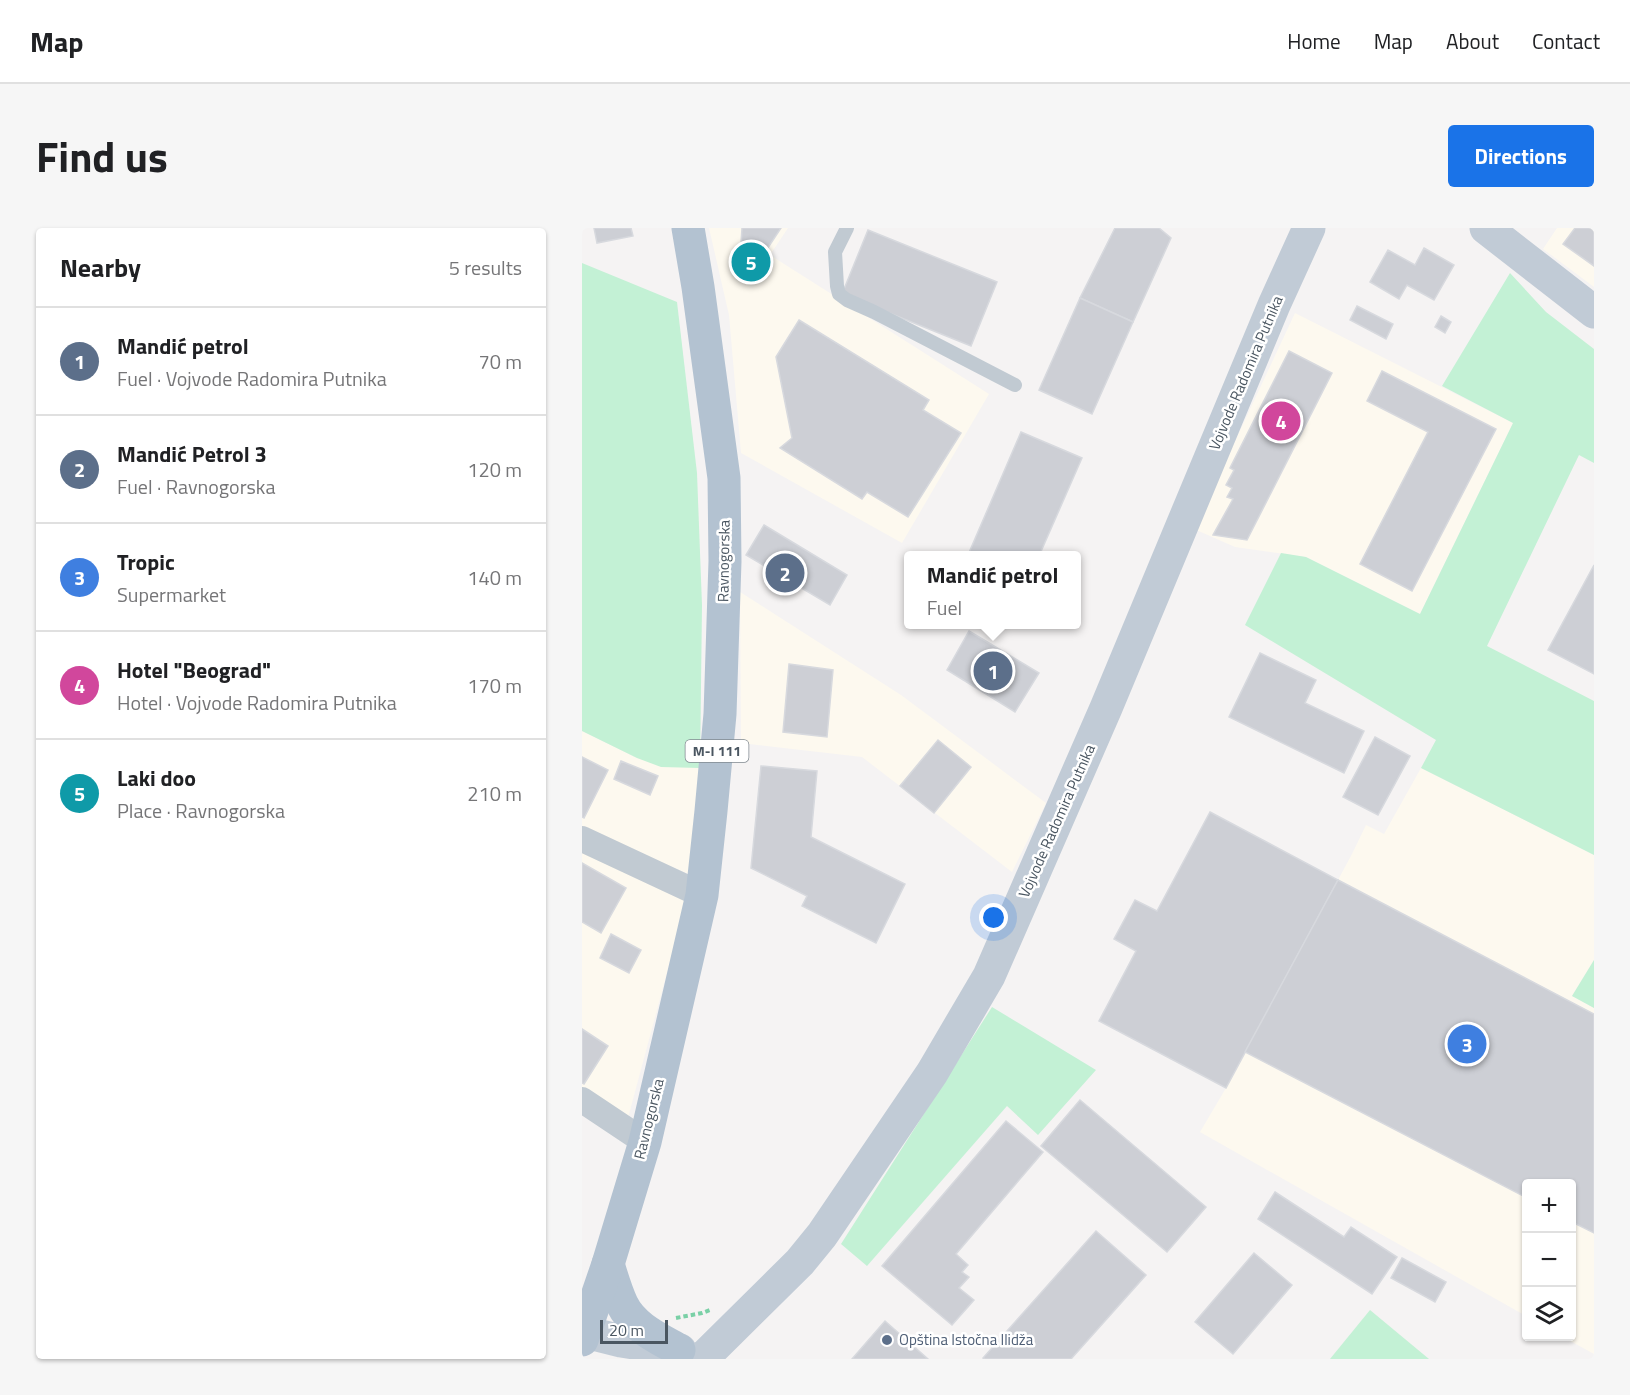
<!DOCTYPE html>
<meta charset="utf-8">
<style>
:root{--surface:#fff;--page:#f6f6f6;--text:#202124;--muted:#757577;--line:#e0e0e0;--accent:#1a73e8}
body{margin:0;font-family:"Titillium Web",sans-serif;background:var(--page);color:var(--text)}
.controls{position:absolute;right:18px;bottom:18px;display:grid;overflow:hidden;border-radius:6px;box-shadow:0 2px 4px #0004}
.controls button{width:54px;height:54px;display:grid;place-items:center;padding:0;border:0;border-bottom:2px solid var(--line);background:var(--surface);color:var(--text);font:30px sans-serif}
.scale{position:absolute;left:18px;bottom:15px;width:68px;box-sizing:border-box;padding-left:6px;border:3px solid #4a5661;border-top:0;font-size:16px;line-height:21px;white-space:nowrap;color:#4a5661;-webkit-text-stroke:4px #fff;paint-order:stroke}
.you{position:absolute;left:412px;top:690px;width:21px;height:21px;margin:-15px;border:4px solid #fff;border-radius:50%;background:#1a73e8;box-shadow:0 0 0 9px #1a73e833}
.badge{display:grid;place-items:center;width:39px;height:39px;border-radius:50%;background:var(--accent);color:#fff;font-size:20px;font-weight:700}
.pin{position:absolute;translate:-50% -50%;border:3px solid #fff;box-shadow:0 2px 6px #0006}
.popup{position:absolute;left:322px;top:323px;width:177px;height:78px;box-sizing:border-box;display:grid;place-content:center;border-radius:6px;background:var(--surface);filter:drop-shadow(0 2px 4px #0005);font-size:20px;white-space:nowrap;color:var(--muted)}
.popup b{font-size:22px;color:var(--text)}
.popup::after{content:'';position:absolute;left:50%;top:100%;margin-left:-12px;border:12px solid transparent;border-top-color:var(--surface)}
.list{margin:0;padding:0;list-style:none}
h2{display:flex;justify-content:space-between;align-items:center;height:78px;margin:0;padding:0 24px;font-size:26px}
h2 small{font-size:20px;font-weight:400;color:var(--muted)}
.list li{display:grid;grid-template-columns:39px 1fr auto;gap:18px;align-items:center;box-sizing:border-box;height:108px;padding:0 24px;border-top:2px solid var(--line)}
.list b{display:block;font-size:22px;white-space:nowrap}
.list p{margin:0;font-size:20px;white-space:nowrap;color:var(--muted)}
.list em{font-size:20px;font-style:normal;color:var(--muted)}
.icon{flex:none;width:33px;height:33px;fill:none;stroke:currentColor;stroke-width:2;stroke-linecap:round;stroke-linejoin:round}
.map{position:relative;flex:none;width:1012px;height:1131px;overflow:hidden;border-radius:6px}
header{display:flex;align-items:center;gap:36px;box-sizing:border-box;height:84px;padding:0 30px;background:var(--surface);border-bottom:2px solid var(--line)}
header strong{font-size:28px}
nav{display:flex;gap:33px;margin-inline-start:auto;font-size:21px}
.intro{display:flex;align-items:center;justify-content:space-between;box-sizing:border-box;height:144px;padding:0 36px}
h1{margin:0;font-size:42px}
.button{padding:15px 27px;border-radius:6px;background:var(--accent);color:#fff;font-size:21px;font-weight:700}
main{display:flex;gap:36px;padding:0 36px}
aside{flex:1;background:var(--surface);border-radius:6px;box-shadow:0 2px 4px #0004}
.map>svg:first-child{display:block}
</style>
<header>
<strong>Map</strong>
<nav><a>Home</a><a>Map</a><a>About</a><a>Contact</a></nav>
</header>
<div class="intro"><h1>Find us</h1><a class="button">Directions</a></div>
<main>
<aside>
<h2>Nearby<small>5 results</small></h2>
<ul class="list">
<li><span class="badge" style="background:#5c6f8a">1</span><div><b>Mandić petrol</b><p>Fuel · Vojvode Radomira Putnika</p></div><em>70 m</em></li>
<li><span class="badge" style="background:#5c6f8a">2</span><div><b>Mandić Petrol 3</b><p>Fuel · Ravnogorska</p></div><em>120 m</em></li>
<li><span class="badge" style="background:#3f7fe0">3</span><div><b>Tropic</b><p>Supermarket</p></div><em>140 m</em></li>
<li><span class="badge" style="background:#d1479c">4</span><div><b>Hotel &quot;Beograd&quot;</b><p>Hotel · Vojvode Radomira Putnika</p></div><em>170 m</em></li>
<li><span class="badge" style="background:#0f9aa8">5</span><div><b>Laki doo</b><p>Place · Ravnogorska</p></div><em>210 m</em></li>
</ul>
</aside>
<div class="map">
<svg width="1012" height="1131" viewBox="0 0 1012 1131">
<rect width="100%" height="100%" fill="#f5f3f3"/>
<g fill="#fdf9ef">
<polygon points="127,0 206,0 188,27 407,166 320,315 159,225 147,87"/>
<polygon points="975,0 1012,0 1012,59 961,21"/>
<polygon points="713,85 931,195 838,386 724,329 653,319 612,301"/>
<polygon points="158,364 319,467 464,575 430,644 280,529 159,515"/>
<polygon points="0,503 55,530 118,540 107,646 0,602"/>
<polygon points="839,540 1012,627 1012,732 990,768 1012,780 1012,1126 981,1109 990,1108 990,956 945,956 944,1088 618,904 644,860 770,626 784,597 802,606"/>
<polygon points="0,621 105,670 46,890 0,860"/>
</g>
<g fill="#c3f1d5">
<polygon points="0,35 95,74 115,245 120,377 118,540 79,539 55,530 0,503"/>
<polygon points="928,45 964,84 1012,121 1012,235 997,227 905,418 1012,473 1012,627 839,540 854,512 663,397 699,325 724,329 838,386 931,195 860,158"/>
<polygon points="1012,732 1012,780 990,768"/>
<polygon points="410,779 514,842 456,907 425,878 285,1038 259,1016"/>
<polygon points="788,1082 847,1131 748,1131"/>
</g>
<g fill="#cdcfd5" stroke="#d7d9de" stroke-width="1.5">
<polygon points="12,0 49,0 51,8 15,15"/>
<polygon points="160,0 199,0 164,53 159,15"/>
<polygon points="533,0 577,0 589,10 551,94 498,70"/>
<polygon points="993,0 1012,0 1012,38 981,16"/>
<polygon points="286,2 415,54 389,118 260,66"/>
<polygon points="842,20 872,37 852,72 825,57 817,71 788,54 806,22 833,37"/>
<polygon points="498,70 551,94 510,186 457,162"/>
<polygon points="775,78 811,96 804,111 768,92"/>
<polygon points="859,88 869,94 863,105 853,99"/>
<polygon points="217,92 347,172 341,182 379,205 326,289 285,264 280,271 198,220 210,210 194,129"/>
<polygon points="707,123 750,145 665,312 631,307 651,271 645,269 650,260 644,257 652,242 648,240"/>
<polygon points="800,143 914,201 830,363 778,336 846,204 785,173"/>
<polygon points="439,204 500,230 457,328 388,328 386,327"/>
<polygon points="182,297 265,347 248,377 164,327"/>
<polygon points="1012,337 1012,446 966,422"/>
<polygon points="387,403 457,445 433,484 365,442"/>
<polygon points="678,425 734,452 723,475 782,503 762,545 647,489"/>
<polygon points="207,436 251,442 245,509 201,504"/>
<polygon points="793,509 828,528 796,587 761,569"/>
<polygon points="356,512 389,539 352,585 318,558"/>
<polygon points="0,529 26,542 2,590 0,589"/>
<polygon points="39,533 76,548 68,567 32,551"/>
<polygon points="179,538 235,543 229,609 323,656 294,715 220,678 225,668 169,640"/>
<polygon points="628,584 756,652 644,860 517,793 554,723 532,711 553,672 575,683"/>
<polygon points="0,635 44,660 19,705 0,694"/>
<polygon points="756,652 1012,786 1012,1005 990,994 990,956 945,956 945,970 663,824"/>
<polygon points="29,706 59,722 47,745 18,730"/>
<polygon points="0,801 26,818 2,856 0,855"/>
<polygon points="498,872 624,979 585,1024 459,918"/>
<polygon points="424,893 461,924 374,1026 386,1037 380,1044 387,1049 377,1060 392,1072 370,1097 300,1038"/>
<polygon points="693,964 762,1009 769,999 815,1029 790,1066 676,991"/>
<polygon points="514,1003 564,1047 489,1131 403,1131 401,1130"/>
<polygon points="672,1025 710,1057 651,1126 613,1094"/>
<polygon points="820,1030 864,1054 853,1074 809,1050"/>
<polygon points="303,1093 346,1131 270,1131"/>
</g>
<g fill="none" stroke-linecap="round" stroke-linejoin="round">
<polyline stroke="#7ad0a6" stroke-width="4" stroke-dasharray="4.5 3" stroke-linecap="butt" points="94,1090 120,1085 128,1082"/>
<polyline stroke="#c1cad2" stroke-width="14" points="265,0 253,24 255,58 257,66 265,72 292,84 433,157"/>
<g stroke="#c1cad2" stroke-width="26">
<polyline points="0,611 120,667"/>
<polyline points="0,872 63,914"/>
</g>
<g stroke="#c1cbd6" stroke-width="33">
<polyline points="904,0 1012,84"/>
<polyline points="3,1104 39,1113 98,1122"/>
<polyline points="117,1131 124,1127 218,1034 240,1007 350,845 407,748 524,480 692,77 727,0"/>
</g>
<g stroke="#b3c2d1" stroke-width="33">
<path d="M26,1036C30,1049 34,1063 40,1076C51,1099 76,1110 97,1122"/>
<polyline points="0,1112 26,1036 63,914 120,667 129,583 138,486 143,333 142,250 116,59 106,0"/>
</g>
</g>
<circle fill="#5c6f8a" stroke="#fff" stroke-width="2" cx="305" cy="1112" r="6"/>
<g text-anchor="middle" stroke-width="5" stroke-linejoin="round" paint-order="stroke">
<rect fill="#fff" stroke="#808990" stroke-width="1.5" x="103.5" y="512" width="63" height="22" rx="4.5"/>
<g font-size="14" font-weight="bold" fill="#4a5661">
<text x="135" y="528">M-I 111</text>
</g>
<g font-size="15" fill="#4a5661" stroke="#fff">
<text transform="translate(664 145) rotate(-67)" y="5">Vojvode Radomira Putnika</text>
<text transform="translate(142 333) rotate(-89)" y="5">Ravnogorska</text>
<text transform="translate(475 593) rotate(-66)" y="5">Vojvode Radomira Putnika</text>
<text transform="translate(67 891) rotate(-76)" y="5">Ravnogorska</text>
</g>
<g font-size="15" fill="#4e5e75" stroke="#fff" text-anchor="start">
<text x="317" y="1117">Opština Istočna Ilidža</text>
</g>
</g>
</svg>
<div class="controls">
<button>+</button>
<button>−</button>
<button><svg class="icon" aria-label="layers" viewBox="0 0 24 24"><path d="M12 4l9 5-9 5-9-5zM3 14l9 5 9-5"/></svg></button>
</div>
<div class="scale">20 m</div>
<div class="you"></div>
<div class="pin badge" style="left:411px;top:443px;background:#5c6f8a">1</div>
<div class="popup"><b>Mandić petrol</b>Fuel</div>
<div class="pin badge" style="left:203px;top:345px;background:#5c6f8a">2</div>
<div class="pin badge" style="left:885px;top:816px;background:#3f7fe0">3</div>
<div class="pin badge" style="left:699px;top:193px;background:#d1479c">4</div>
<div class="pin badge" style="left:169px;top:34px;background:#0f9aa8">5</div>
</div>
</main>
